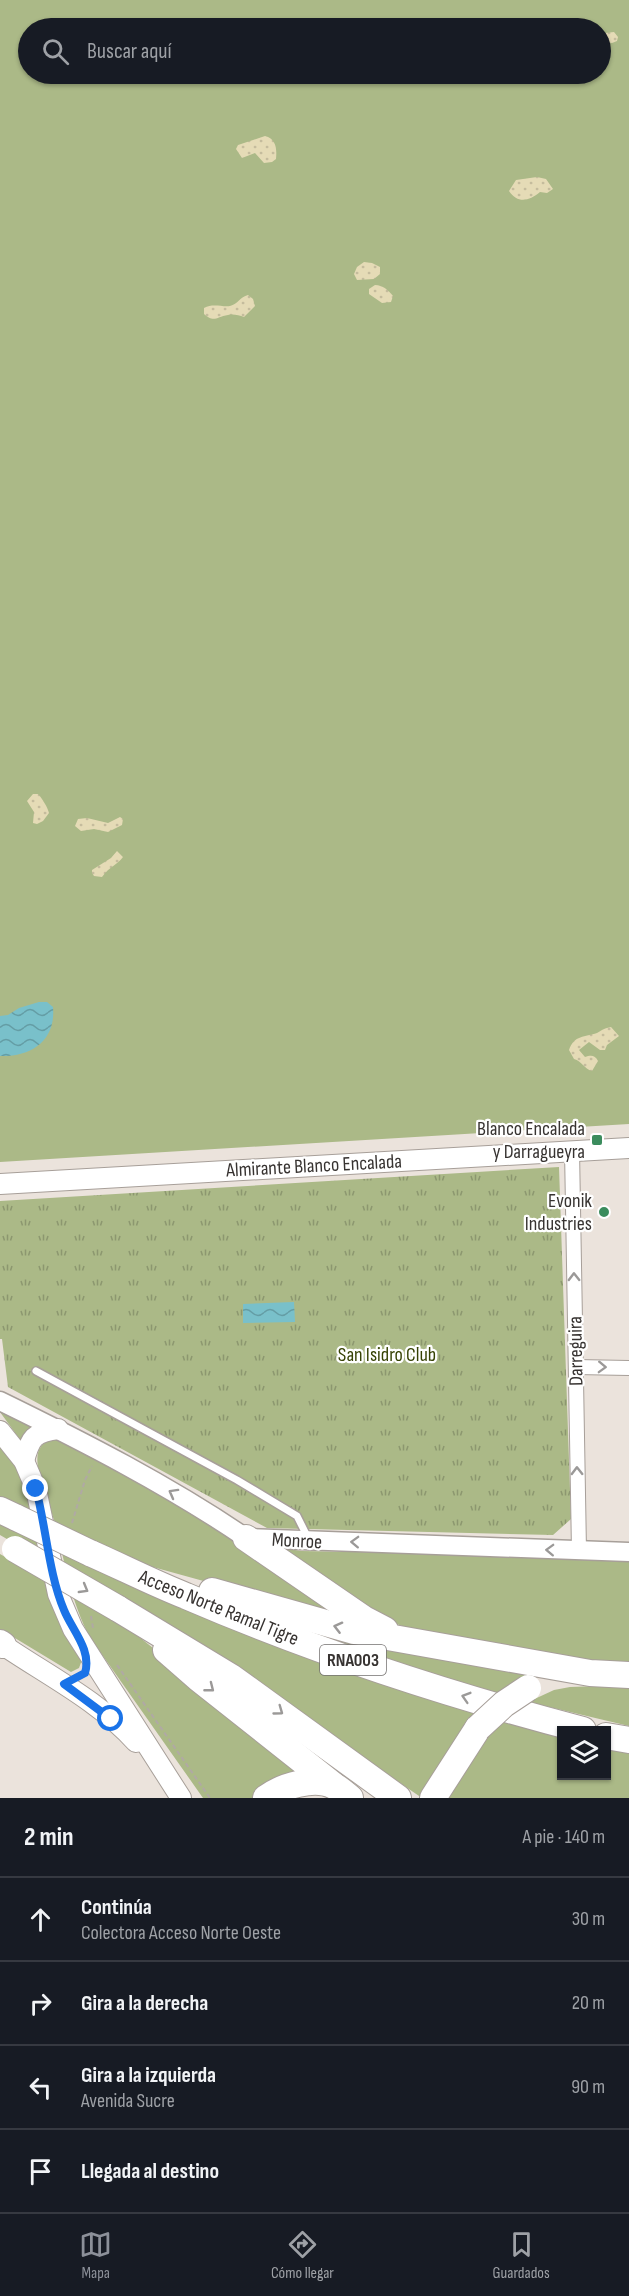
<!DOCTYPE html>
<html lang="es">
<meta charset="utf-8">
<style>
:root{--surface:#171b24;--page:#20242c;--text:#f1f3f6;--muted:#9ea1a6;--line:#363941;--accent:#8c9099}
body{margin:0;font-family:"Sofia Sans Condensed",sans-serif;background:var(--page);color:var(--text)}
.controls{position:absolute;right:18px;bottom:18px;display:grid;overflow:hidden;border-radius:0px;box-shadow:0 2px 4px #0004}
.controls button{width:54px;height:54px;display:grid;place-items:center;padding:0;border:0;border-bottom:2px solid var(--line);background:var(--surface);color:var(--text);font:30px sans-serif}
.stop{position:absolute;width:18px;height:18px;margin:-14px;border:4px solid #1a73e8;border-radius:50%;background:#fff}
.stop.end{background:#1a73e8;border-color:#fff;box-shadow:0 2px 6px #0008}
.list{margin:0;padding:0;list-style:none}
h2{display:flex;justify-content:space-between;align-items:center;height:78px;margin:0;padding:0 24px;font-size:26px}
h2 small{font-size:20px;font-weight:400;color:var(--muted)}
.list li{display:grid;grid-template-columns:39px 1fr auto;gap:18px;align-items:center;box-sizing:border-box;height:84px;padding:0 24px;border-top:2px solid var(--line)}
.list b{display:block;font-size:22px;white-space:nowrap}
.list p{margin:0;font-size:20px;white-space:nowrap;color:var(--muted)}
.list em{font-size:20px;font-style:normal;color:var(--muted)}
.icon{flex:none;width:33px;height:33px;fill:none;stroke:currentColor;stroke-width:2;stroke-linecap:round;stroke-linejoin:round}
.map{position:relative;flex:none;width:629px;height:1798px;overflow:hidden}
.search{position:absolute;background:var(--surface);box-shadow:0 2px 4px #0004;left:18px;right:18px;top:18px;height:66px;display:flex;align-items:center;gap:15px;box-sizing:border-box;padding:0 21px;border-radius:33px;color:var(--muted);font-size:22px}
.sheet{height:414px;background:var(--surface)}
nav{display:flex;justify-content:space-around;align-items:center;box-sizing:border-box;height:84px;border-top:2px solid var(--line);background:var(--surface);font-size:16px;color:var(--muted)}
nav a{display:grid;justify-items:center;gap:3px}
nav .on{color:var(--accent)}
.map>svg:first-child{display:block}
</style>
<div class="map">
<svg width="629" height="1798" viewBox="0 0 629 1798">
<defs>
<pattern id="sand-dots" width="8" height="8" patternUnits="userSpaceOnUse" patternTransform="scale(1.5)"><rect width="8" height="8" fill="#e5dbb6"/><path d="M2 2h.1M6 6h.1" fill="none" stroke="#c5bc9d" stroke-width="1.8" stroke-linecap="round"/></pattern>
<pattern id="park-tufts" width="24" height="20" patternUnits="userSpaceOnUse" patternTransform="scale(1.5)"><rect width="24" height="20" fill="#abb987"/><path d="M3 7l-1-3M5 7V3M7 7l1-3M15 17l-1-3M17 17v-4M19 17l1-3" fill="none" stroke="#8c976f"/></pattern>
<pattern id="water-waves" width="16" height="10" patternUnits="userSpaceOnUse" patternTransform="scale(1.5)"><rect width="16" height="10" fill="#79c0ca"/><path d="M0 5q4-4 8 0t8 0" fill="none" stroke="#649da5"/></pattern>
</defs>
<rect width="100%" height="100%" fill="#ebe3dc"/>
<g fill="#abb987" fill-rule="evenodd">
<path d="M0,0H629V1124L0,1162ZM28,28H600V74H28Z"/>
<polygon points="0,1408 35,1424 29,1428 21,1441 0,1412"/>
<path d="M64,1437L151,1484L360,1624L131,1561L561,1732L562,1776H606L607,1743L629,1749V1798H422L235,1670L89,1586L93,1609L119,1622L143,1640L313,1776L256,1798H203L91,1639C70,1601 65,1561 54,1520C49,1502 34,1470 38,1453C41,1441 53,1438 64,1437Z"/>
<polygon points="0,1441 20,1469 83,1657 79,1668 71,1672 0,1629 0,1554 23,1567 19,1546 0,1535"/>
<polygon points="273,1547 302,1551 629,1557 629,1666 426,1635 378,1617"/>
<polygon points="278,1623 536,1676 501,1696"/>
<polygon points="629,1685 629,1726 528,1702 554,1690 570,1687"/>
</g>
<g fill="url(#sand-dots)">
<polygon points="601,30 605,33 614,32 618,37 617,41 612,43 601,41"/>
<path d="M265,136C276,139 277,148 276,159L272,162L264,163L255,153L242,158L236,149L238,145Z"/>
<path d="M537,177L546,179L553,189L547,193L540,192C529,201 518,204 509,191L516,180Z"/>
<polygon points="364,262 372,263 380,267 380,274 374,279 357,280 354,274 357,267"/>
<path d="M375,285C383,285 388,290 393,296L391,302L382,303L369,294V289Z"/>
<path d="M248,295L253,299L255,306L244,317C239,315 233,314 228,315C216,317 214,323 204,314V308C213,303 221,307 230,306C238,304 240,297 248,295Z"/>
<path d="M33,794H38C42,798 48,808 49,813L43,821L37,824L33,823L34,812L27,801Z"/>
<polygon points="120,817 123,819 122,825 108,832 94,829 81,831 75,826 78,819 87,818 108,823"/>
<path d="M117,851L123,857C117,865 110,866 102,877L94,876L92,873V870L111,858Z"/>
<path d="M611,1027L619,1036L607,1045L605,1050H600L589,1042L579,1050L585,1057C591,1055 595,1055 598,1061L592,1071C584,1069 582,1061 574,1059L569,1050C574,1035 585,1037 597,1033C602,1030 605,1028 611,1027Z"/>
</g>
<polygon fill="url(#park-tufts)" points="559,1167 571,1519 553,1535 267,1528 8,1387 2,1339 0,1339 0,1201"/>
<g fill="url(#water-waves)">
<path d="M39,1002H47L53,1007C56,1041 31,1057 0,1056V1016L8,1015L19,1008Z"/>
<polygon points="294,1302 295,1322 243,1323 243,1304"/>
</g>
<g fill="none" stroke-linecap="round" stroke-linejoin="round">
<defs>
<polyline id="service" points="36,1371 237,1480 297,1516 308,1538"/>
<g id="minor">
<polyline points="572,1150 579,1551"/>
<polyline points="576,1367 629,1368"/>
</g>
<path id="tertiary" d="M0,1401C84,1442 168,1485 246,1538L629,1552"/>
<g id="secondary">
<polyline points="0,1184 629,1148"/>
<polyline points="0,1431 24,1461 36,1489 58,1594 73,1629 181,1798"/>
<path d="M24,1461C30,1438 34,1432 58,1429"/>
<path d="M3,1645C47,1675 99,1701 136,1742"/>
</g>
<g id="motorway">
<polyline points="0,1510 17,1518"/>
<polyline points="246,1538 364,1619 385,1630"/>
<path d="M90,1553C122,1567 153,1583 186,1596C314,1651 448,1695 583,1730"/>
<polyline points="212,1591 354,1631 590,1673 629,1675"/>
<polyline points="117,1608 231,1677 398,1798"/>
<polyline points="0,1643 3,1645"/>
<polyline points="166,1650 198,1678 333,1785"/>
<polyline points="606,1736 629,1740"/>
<path d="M266,1798C282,1786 315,1776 334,1786C340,1789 345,1794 350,1798"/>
<polyline points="433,1798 478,1728"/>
</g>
</defs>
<use href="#service" stroke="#a79f99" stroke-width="10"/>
<use href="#minor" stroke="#a79f99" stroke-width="16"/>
<use href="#tertiary" stroke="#a79f99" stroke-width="21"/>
<use href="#secondary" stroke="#a79f99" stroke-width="22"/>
<use href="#motorway" stroke="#a79f99" stroke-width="28"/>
<g stroke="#b0a9a4" stroke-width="2" stroke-dasharray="4.5 3" stroke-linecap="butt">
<polyline points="72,1523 85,1480 92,1466"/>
<polyline points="91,1616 93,1628"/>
<polyline points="117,1665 210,1798"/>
</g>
<use href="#service" stroke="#fff" stroke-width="7"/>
<use href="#minor" stroke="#fff" stroke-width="14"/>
<use href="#tertiary" stroke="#fff" stroke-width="18"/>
<use href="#secondary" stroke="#fff" stroke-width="20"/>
<use href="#motorway" stroke="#fff" stroke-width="26"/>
<defs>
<g id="motorway-bridge">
<polyline points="17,1518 90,1553"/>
<polyline points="15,1549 117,1608"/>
<polyline points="478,1728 504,1704 528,1688"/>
</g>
</defs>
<use href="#motorway-bridge" stroke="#a79f99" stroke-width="28" stroke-linecap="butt"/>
<use href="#motorway-bridge" stroke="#fff" stroke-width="26"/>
</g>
<defs><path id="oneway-chevron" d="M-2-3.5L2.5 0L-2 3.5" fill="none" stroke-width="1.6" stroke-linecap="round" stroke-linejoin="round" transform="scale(1.5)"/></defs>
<g stroke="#9b9998">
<use href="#oneway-chevron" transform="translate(574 1277) rotate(-91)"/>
<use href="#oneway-chevron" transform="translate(602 1367) rotate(2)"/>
<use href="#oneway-chevron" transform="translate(577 1471) rotate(-91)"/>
<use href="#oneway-chevron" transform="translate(173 1493) rotate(-151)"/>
<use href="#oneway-chevron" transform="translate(355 1542) rotate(-178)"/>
<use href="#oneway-chevron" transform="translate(550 1550) rotate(-178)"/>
<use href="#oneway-chevron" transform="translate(84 1589) rotate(30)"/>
<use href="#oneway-chevron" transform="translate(338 1627) rotate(-166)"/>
<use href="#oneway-chevron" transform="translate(210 1688) rotate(38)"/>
<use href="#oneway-chevron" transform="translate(466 1697) rotate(-163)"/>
<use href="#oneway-chevron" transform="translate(279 1711) rotate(36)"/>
</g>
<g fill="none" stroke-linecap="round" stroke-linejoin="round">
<path stroke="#1a73e8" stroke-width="8" d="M36,1489C46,1527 49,1575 64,1610C72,1630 92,1650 85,1673L64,1684L111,1719"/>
</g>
<g fill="#3b8c5d" stroke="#fff" stroke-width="2">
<rect x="591" y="1134" width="12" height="12" rx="3"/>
<circle cx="604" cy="1212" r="6"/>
</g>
<g text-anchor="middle" stroke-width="4.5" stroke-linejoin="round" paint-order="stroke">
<rect fill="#fff" stroke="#73706f" stroke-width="1.5" x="320" y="1645" width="66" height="30" rx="4.5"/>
<g font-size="18" font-weight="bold" fill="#373331">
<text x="353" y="1666">RNA003</text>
</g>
<g font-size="20" fill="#373331" stroke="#fff" text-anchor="end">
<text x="585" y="1135">Blanco Encalada<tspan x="585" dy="23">y Darragueyra</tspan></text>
<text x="592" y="1207">Evonik<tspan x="592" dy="23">Industries</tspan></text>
</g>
<g font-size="20" fill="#373331" stroke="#fff">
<text transform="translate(314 1165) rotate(-3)" y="7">Almirante Blanco Encalada</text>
<text transform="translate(575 1351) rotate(-91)" y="7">Darreguira</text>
<text transform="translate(297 1540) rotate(3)" y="7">Monroe</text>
<text transform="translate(219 1607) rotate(22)" y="7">Acceso Norte Ramal Tigre</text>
</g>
<g font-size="20" fill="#364204" stroke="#fff">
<text x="387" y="1361">San Isidro Club</text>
</g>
</g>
</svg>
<div class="controls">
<button><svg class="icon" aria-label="layers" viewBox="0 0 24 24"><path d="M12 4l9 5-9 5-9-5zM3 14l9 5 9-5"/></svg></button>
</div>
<div class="stop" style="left:111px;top:1719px"></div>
<div class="stop end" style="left:36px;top:1489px"></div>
<div class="search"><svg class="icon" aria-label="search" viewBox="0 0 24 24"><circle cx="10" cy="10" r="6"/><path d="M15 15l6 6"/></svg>Buscar aquí</div>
</div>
<section class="sheet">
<h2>2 min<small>A pie · 140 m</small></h2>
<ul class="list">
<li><svg class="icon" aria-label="ahead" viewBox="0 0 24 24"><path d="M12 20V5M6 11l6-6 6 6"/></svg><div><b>Continúa</b><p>Colectora Acceso Norte Oeste</p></div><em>30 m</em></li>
<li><svg class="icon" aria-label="right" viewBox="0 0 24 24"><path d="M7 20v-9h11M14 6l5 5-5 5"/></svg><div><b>Gira a la derecha</b></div><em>20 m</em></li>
<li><svg class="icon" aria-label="left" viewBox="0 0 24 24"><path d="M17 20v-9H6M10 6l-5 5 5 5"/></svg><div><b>Gira a la izquierda</b><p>Avenida Sucre</p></div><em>90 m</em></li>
<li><svg class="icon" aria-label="arrive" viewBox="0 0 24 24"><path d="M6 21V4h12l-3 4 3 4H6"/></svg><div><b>Llegada al destino</b></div></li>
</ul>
</section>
<nav>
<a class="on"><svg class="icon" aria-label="map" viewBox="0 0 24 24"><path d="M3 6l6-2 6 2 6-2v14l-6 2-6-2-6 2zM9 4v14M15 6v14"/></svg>Mapa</a>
<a><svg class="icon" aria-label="directions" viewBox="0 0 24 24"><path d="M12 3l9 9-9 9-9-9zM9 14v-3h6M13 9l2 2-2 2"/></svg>Cómo llegar</a>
<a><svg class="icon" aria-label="saved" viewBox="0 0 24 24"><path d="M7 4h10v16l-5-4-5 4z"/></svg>Guardados</a>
</nav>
